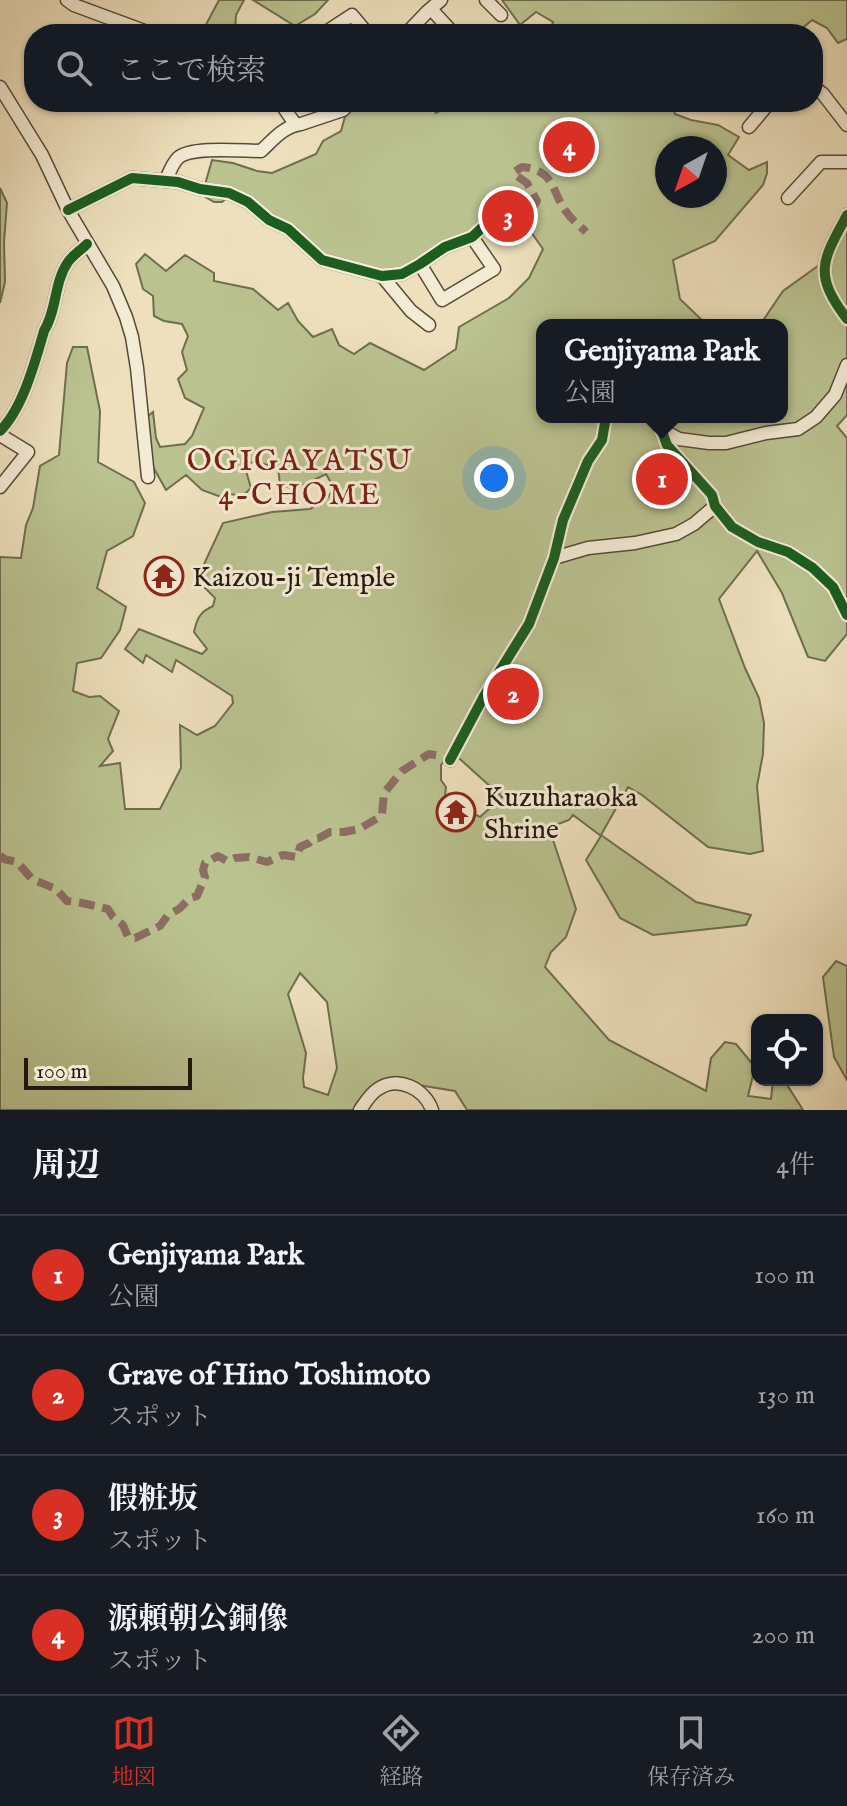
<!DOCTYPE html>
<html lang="ja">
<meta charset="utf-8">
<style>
:root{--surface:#171b24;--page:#20242c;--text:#f1f3f6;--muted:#9ea1a6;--line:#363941;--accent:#d93025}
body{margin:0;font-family:"IM FELL English","Noto Serif JP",serif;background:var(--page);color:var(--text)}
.controls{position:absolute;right:24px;bottom:24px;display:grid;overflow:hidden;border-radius:16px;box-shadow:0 2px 6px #0004}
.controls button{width:72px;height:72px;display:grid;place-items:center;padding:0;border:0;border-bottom:2px solid var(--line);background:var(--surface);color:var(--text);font:40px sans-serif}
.compass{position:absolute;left:655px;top:136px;width:72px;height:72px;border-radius:50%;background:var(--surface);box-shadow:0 2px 6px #0004;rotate:220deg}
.scale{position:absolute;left:24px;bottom:20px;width:168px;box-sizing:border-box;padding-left:8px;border:4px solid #24180f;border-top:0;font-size:22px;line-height:28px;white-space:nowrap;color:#24180f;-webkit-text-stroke:6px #f4ebd4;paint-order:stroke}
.you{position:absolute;left:494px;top:478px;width:28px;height:28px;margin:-20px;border:6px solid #fff;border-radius:50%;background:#1a73e8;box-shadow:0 0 0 12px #1a73e833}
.badge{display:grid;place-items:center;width:52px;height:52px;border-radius:50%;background:var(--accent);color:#fff;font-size:26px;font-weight:700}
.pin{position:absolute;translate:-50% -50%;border:4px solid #fff;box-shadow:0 2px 8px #0006}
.popup{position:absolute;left:536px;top:319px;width:252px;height:104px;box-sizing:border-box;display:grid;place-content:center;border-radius:16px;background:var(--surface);filter:drop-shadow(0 2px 6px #0005);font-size:26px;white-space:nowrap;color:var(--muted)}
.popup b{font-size:30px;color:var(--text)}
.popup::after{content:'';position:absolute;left:50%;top:100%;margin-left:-16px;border:16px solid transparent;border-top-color:var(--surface)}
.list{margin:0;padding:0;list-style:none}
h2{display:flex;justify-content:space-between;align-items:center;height:104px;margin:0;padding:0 32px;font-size:34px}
h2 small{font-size:26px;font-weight:400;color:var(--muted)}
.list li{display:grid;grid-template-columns:52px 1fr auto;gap:24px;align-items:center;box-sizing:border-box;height:120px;padding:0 32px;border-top:2px solid var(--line)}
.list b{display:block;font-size:30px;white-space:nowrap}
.list p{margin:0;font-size:26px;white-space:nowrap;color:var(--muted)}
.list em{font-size:26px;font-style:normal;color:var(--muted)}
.icon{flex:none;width:44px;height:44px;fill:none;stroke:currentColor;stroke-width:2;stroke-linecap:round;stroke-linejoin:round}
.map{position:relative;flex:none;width:847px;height:1110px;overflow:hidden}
.search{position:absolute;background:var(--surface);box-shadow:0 2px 6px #0004;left:24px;right:24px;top:24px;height:88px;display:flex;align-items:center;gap:20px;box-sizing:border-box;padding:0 28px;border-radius:32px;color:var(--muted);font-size:30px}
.sheet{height:584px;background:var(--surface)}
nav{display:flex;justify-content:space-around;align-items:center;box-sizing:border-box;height:112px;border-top:2px solid var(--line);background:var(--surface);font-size:22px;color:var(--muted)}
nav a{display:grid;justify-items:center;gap:4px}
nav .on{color:var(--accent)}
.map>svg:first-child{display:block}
</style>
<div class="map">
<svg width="847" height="1110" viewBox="0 0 847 1110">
<rect width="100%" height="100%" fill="#eee0bd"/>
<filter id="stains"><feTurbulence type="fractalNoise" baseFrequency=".0025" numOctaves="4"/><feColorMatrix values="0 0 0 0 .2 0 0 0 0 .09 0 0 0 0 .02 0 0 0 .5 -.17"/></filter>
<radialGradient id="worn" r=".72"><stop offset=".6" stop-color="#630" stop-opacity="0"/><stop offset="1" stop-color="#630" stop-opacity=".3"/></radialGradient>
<g fill="#bac290" stroke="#6f6d50" stroke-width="2" fill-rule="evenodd">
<polygon points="219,0 244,0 236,15 235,34 201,34"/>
<polygon points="253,0 328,0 315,14 295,26"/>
<polygon points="502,0 847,0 847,39 838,43 827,28 812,20 796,34 549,34 553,22 536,12 520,25"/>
<path d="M363,102H427L436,113L457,102H671L675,114L691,120L718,125L739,137L728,155L749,170L767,162V173L763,185L715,241L673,260L680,299L707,325H542V417H782V325H760L783,291L822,263L847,223V415L837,426L847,438V634L825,661L808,657L782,593L757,551L719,599L745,668L759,698L764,723L763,754L757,786L763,851L750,854L708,847L642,795L628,787L601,835L696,902L751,915L746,925L653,935L620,918L586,860L601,836L573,815L569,820L553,826L552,837L576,909L566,937L551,952L545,967L609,1040L706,1091L711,1058L725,1042L736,1044L755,1067L748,1096L771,1099L773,1080H784L803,1110H467L455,1091L387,1080L356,1110H0V557L21,558L26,525L33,508L40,466L59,455L67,363L73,347H87L100,411L98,462L134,482L145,503L133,536L107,551L97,588L126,607L120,630L101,658L77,663L73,691L89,697L100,696L119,711L108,739L113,751L100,766L120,763L125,809H160L181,768L180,725L197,735L215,726L233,703L232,696L176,660L172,672L146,655L143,663L125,649L139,629L202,654L207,649L194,632C197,618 200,612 213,606L215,598L195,578L200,573L223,523L272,512L310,509L328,497L334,488L326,474L295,489L280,485L278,467L254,462L244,464L251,488L243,496L230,494L221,497L202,490L186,475L166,490L152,465L147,417L153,412L156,438L160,447L185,444L192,436L204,408L185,398L178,379L187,370L182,352L188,336L182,324L164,321L154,316L153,296L143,289L136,264L145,254L166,271L185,255L214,273V281L253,289L278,310L288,303L298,321L313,337L332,329L339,345L354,354L370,343L424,370L456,349L459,327L509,298L529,278L543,249L514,208L505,210L424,262L379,278L327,256L289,224L234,191L222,202H214L202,195L212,160L233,163L257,171L272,173L316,154L323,141L341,131L346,113ZM667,148H715V196H667ZM451,751L502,797L480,817L465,809L444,805L446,787L441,780V765ZM300,973L327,1002L337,1068L328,1095L304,1087L303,1078L306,1053L288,994Z"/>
<polygon points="0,188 7,203 4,242 5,282 0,303"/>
<polygon points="836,961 847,966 847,1080 834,1057 823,977"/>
</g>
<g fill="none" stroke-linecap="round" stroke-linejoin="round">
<defs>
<g id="minor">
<polyline points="67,0 74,5 147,32"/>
<polyline points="486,0 501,15"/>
<polyline points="431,9 454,34"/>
<polyline points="323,34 352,15 368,34"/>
<polyline points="406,34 428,11 441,0"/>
<polyline points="0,87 42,155 68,210 113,286 126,317 132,337 137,368 148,477"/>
<polyline points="813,87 823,94 847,125"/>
<polyline points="280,102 295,124"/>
<polyline points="749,127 770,102"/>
<path d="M166,180C169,173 172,164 178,158C191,146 242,151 261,151C273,140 284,126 301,124L343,110L350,102"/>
<polyline points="788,198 821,162 847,162"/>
<polyline points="68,210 132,178 178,182 200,189 229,193 248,202 269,220 288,229 322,260 382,276 402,274 420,264 445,247 472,237 512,200"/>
<path d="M847,215C823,260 812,273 847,319"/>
<polyline points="420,264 442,300 494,269 472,237"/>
<polyline points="382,276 411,311 429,325"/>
<polyline points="654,417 661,429 679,439 709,443 726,443 766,433 798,429 816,417 835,395 847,365"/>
<polyline points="661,429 667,445 712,495 715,506 732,527 758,542 788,552 813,568 833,587 847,615"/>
<path d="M0,431C23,408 35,362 44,331C57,310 54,282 68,262C73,255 81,250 87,244"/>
<polyline points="0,435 28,452 0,487"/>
<polyline points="554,558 588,548 635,543 676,534 694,524 715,506"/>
<polyline points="450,760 483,698 529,624 554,558 563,520 588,461 602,440 606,417"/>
<path d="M360,1110C365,1103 370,1094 378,1089C398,1075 425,1089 432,1110"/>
</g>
</defs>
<use href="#minor" stroke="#564a3a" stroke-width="15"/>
<use href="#minor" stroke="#f4ebd4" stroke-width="12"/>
<g stroke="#8d6e63" stroke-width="8" stroke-dasharray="16 8" stroke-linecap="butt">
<path d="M512,200L527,209H532L537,201L527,183L514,174V172L522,167C557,170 551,194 568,214C573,221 580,226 586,232"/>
<path d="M0,855L4,859L17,862L32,879L56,889L67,901C82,902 94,906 108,909L113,917L123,925L128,937L135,938L160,926L168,915L179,909L190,898L197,896L205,877L203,870L205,863L218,856L227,861L235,858L249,857L267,862L283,855L297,857L300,847L309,843L313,839L319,838L330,832H344L359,829L378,818L382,814L384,793L402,771L429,754L441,756L450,760"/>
</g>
<defs>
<g id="cycleway">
<polyline points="68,210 132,178 178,182 200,189 229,193 248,202 269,220 288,229 322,260 382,276 402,274 420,264 445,247 472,237 512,200"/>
<path d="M847,215C823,260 812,273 847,319"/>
<polyline points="661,429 667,445 712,495 715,506 732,527 758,542 788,552 813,568 833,587 847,615"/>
<path d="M0,431C23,408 35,362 44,331C57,310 54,282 68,262C73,255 81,250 87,244"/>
<polyline points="450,760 483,698 529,624 554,558 563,520 588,461 602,440 606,417"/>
</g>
</defs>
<use href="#cycleway" stroke="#f4ebd4" stroke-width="15"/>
<use href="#cycleway" stroke="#1b5e20" stroke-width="10"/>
</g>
<defs>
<symbol id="temple-ring" viewBox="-11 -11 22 22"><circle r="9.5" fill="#f4ebd4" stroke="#8f2418" stroke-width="1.5"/><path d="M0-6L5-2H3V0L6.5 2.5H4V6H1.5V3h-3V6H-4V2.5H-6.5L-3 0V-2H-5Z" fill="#8f2418"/></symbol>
</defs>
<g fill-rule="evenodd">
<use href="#temple-ring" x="142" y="554" width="44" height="44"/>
<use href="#temple-ring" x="434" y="790" width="44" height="44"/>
</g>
<g text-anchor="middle" stroke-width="6" stroke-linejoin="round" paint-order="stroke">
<g font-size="28" fill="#24180f" stroke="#f4ebd4" text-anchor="start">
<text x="192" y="586">Kaizou-ji Temple</text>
<text x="484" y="806">Kuzuharaoka<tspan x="484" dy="32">Shrine</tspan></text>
</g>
<g font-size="30" letter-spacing="2" fill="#7a1f14" stroke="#f4ebd4">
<text x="300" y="470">OGIGAYATSU<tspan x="300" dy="34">4-CHOME</tspan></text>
</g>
</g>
<rect width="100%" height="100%" filter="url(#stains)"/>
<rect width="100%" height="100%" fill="url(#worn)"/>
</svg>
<div class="controls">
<button><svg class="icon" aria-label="locate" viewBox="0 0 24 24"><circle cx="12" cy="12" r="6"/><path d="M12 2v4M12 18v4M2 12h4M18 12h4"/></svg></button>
</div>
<svg class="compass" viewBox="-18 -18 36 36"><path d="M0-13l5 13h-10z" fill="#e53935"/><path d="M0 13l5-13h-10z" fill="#9ea1a6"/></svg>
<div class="scale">100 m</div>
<div class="you"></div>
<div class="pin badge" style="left:662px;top:479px">1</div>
<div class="popup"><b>Genjiyama Park</b>公園</div>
<div class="pin badge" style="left:513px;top:694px">2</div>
<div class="pin badge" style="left:508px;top:216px">3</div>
<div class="pin badge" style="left:569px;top:147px">4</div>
<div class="search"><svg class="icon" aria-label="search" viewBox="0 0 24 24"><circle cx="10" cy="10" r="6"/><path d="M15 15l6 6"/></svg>ここで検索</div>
</div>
<section class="sheet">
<h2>周辺<small>4件</small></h2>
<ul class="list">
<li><span class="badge">1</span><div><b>Genjiyama Park</b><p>公園</p></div><em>100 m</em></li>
<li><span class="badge">2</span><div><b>Grave of Hino Toshimoto</b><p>スポット</p></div><em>130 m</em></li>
<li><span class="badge">3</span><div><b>假粧坂</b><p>スポット</p></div><em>160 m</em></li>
<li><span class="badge">4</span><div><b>源頼朝公銅像</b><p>スポット</p></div><em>200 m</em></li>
</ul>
</section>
<nav>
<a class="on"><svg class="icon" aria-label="map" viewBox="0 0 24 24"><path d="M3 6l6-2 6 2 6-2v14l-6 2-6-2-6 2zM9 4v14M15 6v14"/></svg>地図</a>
<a><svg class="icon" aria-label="directions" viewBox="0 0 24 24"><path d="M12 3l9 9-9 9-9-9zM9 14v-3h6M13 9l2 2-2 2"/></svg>経路</a>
<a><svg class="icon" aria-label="saved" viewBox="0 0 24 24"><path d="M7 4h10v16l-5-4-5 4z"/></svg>保存済み</a>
</nav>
